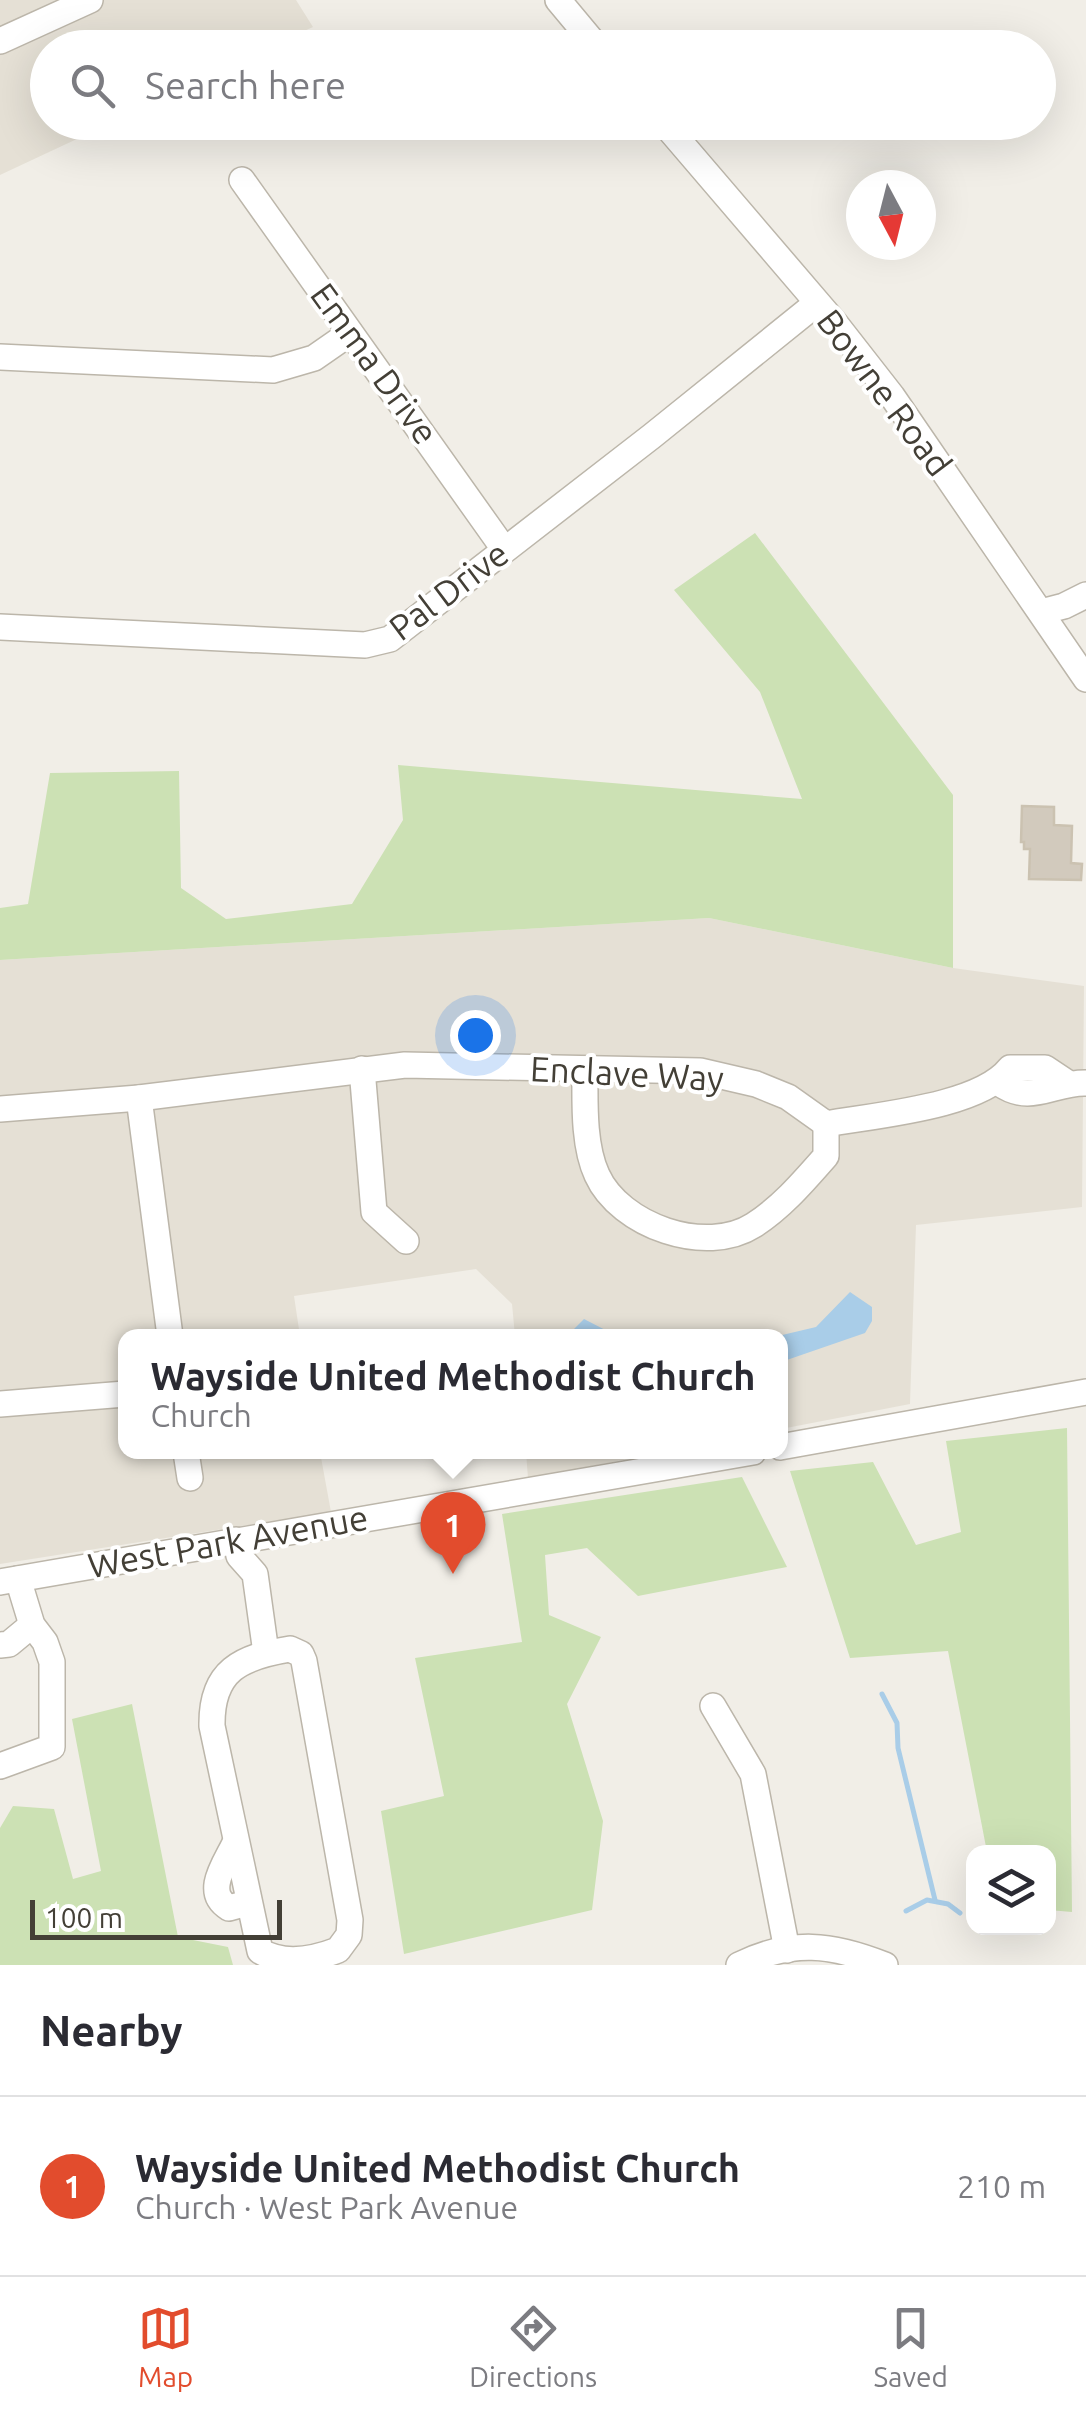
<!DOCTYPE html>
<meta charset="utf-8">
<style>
:root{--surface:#fff;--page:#f2f2f3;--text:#2b2b33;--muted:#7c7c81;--line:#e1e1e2;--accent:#e24c2d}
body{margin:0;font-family:Ubuntu,sans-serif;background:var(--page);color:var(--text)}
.controls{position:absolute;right:30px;bottom:30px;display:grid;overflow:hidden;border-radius:20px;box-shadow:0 10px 40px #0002}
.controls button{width:90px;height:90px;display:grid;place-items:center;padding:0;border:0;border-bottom:2px solid var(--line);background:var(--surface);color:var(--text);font:50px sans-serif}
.compass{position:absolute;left:846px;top:170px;width:90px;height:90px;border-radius:50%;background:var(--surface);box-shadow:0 10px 40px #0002;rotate:173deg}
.scale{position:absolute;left:30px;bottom:25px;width:252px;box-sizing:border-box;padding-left:10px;border:5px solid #433f36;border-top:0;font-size:28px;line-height:35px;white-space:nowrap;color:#433f36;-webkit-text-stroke:8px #fff;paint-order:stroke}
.you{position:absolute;left:475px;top:1035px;width:35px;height:35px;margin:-25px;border:8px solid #fff;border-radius:50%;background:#1a73e8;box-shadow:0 0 0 15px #1a73e833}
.badge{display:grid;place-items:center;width:65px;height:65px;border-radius:50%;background:var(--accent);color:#fff;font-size:32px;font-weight:700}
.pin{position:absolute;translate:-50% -82px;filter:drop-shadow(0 2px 5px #0008)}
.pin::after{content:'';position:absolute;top:52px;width:35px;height:30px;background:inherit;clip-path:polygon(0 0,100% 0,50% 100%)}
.popup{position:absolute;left:118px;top:1329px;width:670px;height:130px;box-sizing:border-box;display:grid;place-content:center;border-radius:20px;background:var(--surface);filter:drop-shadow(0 2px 8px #0005);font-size:32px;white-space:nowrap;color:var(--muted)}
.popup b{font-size:38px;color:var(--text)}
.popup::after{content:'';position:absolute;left:50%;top:100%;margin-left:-20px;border:20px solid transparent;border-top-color:var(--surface)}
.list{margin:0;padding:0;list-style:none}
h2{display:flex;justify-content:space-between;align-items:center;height:130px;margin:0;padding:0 40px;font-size:42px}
h2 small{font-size:32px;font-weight:400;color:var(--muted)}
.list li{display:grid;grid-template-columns:65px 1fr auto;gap:30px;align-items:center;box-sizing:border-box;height:180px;padding:0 40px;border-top:2px solid var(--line)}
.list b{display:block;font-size:38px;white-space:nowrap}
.list p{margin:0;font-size:32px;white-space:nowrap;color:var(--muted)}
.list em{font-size:32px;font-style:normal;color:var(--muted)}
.icon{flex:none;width:55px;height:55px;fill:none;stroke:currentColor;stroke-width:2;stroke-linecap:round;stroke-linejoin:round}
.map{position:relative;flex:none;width:1086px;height:1965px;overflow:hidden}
.search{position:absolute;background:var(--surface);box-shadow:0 10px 40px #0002;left:30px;right:30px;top:30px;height:110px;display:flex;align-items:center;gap:25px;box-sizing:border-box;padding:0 35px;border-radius:55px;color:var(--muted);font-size:38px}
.sheet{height:310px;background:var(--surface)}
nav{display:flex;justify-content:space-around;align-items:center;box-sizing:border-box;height:140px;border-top:2px solid var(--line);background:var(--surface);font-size:28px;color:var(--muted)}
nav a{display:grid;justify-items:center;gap:5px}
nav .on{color:var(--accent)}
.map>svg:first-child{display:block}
</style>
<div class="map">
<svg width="1086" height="1965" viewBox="0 0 1086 1965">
<rect width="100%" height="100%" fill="#f1eee7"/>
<g fill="#e5e0d5">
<polygon points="0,0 296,0 313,27 269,47 48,48 48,122 111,123 0,175"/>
<polygon points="709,918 953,968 1084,986 1082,1207 916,1225 910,1404 781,1429 780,1336 515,1336 512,1304 476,1269 294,1296 300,1336 125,1336 125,1452 320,1452 331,1512 0,1564 0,960"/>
<polygon points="526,1452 665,1452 528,1478"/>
</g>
<g fill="#cce1b4">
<polygon points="755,533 953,795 953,968 709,918 0,960 0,908 28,904 50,773 179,771 181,888 226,919 352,904 403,820 398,765 802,799 760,692 674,590"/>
<polygon points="1067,1428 1072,1912 1049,1910 1048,1852 987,1852 948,1651 850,1658 790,1471 873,1462 916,1545 961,1532 946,1441"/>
<polygon points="742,1477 787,1567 638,1596 587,1548 545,1555 549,1615 601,1637 567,1704 603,1821 592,1910 404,1954 381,1811 444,1796 415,1658 522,1642 502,1514"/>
<polygon points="132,1704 178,1937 228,1947 233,1965 0,1965 0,1828 13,1806 54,1809 73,1879 101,1871 72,1719"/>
</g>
<g fill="#a9cde8">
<polygon points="850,1292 872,1307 872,1321 865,1333 781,1362 778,1336 816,1327"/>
<polygon points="584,1319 615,1335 621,1336 567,1336"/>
</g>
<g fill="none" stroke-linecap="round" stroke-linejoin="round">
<g stroke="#a9cde8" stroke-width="5">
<polyline points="882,1694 897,1723 898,1748 935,1900"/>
<polyline points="906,1911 927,1900 948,1904 960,1913"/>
</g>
</g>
<polygon fill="#d2cabd" stroke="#cbc2b1" stroke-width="2.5" points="1022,806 1054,807 1054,825 1072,826 1071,863 1082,864 1081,880 1029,879 1030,849 1024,849 1024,842 1021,842"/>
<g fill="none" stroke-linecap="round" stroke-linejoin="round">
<defs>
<g id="minor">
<polyline points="558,0 598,48"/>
<polyline points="0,41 90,0"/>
<polyline points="663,122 835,323 892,396 1086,679"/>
<polyline points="242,180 504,549"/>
<polyline points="0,357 273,370 314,358 350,333"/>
<polyline points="1041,612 1064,606 1086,595"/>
<polyline points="0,627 365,645 390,639 652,436 817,303"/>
<polyline points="362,1069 374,1212 406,1241"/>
<path d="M585,1069C585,1101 583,1145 597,1175C620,1226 706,1256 754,1225C782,1207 804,1181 826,1156V1124"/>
<path d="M999,1083C1031,1106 1053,1082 1086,1083"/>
<polyline points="139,1098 170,1336"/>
<path d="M0,1109L139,1098L405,1065L700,1071L756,1084L788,1097L826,1124C876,1115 979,1107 1010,1068H1045L1066,1082"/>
<polyline points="0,1404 125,1394"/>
<polyline points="780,1447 1086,1392"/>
<polyline points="186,1452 190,1478"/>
<polyline points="236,1540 239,1556 255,1574 266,1653"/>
<polyline points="0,1582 753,1452"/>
<polyline points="0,1645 9,1644 32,1625"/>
<path d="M290,1649L301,1654L304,1661L350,1920L349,1935L338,1950C312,1960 283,1965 260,1951L212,1726C211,1670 241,1657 290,1649Z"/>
<polyline points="713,1706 753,1774 787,1950"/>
<polyline points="0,1766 52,1747 52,1662 45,1642 32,1625 18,1579"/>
<path d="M235,1843C225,1864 203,1892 229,1908L247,1903"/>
<path d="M739,1965C792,1939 832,1944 885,1965"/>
</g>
</defs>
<use href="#minor" stroke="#bcb6aa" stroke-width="28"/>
<use href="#minor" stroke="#fff" stroke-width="25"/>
</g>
<g text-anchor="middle" stroke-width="8" stroke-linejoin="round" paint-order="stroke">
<g font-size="35" fill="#433f36" stroke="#fff">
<text transform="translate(374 364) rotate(54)" y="12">Emma Drive</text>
<text transform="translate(884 393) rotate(53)" y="12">Bowne Road</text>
<text transform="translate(449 591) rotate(-37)" y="12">Pal Drive</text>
<text transform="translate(627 1074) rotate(3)" y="12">Enclave Way</text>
<text transform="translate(228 1542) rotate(-10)" y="12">West Park Avenue</text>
</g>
</g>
</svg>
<div class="controls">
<button><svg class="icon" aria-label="layers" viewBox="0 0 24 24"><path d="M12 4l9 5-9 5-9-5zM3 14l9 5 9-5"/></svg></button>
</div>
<svg class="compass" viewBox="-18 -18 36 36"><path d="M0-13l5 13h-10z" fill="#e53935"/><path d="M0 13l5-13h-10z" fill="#7c7c81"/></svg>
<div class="scale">100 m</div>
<div class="you"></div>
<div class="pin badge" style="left:453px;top:1574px">1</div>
<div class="popup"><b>Wayside United Methodist Church</b>Church</div>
<div class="search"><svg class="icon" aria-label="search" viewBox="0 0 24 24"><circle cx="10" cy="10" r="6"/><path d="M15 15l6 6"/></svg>Search here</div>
</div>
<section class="sheet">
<h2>Nearby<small></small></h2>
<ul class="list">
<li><span class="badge">1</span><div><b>Wayside United Methodist Church</b><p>Church · West Park Avenue</p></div><em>210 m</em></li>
</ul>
</section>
<nav>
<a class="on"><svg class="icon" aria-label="map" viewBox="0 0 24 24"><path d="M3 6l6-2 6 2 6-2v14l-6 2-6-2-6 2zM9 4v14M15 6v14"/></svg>Map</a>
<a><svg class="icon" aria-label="directions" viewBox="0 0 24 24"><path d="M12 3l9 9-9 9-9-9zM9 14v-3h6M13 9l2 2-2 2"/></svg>Directions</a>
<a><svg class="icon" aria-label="saved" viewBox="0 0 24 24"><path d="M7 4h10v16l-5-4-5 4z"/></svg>Saved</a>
</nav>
